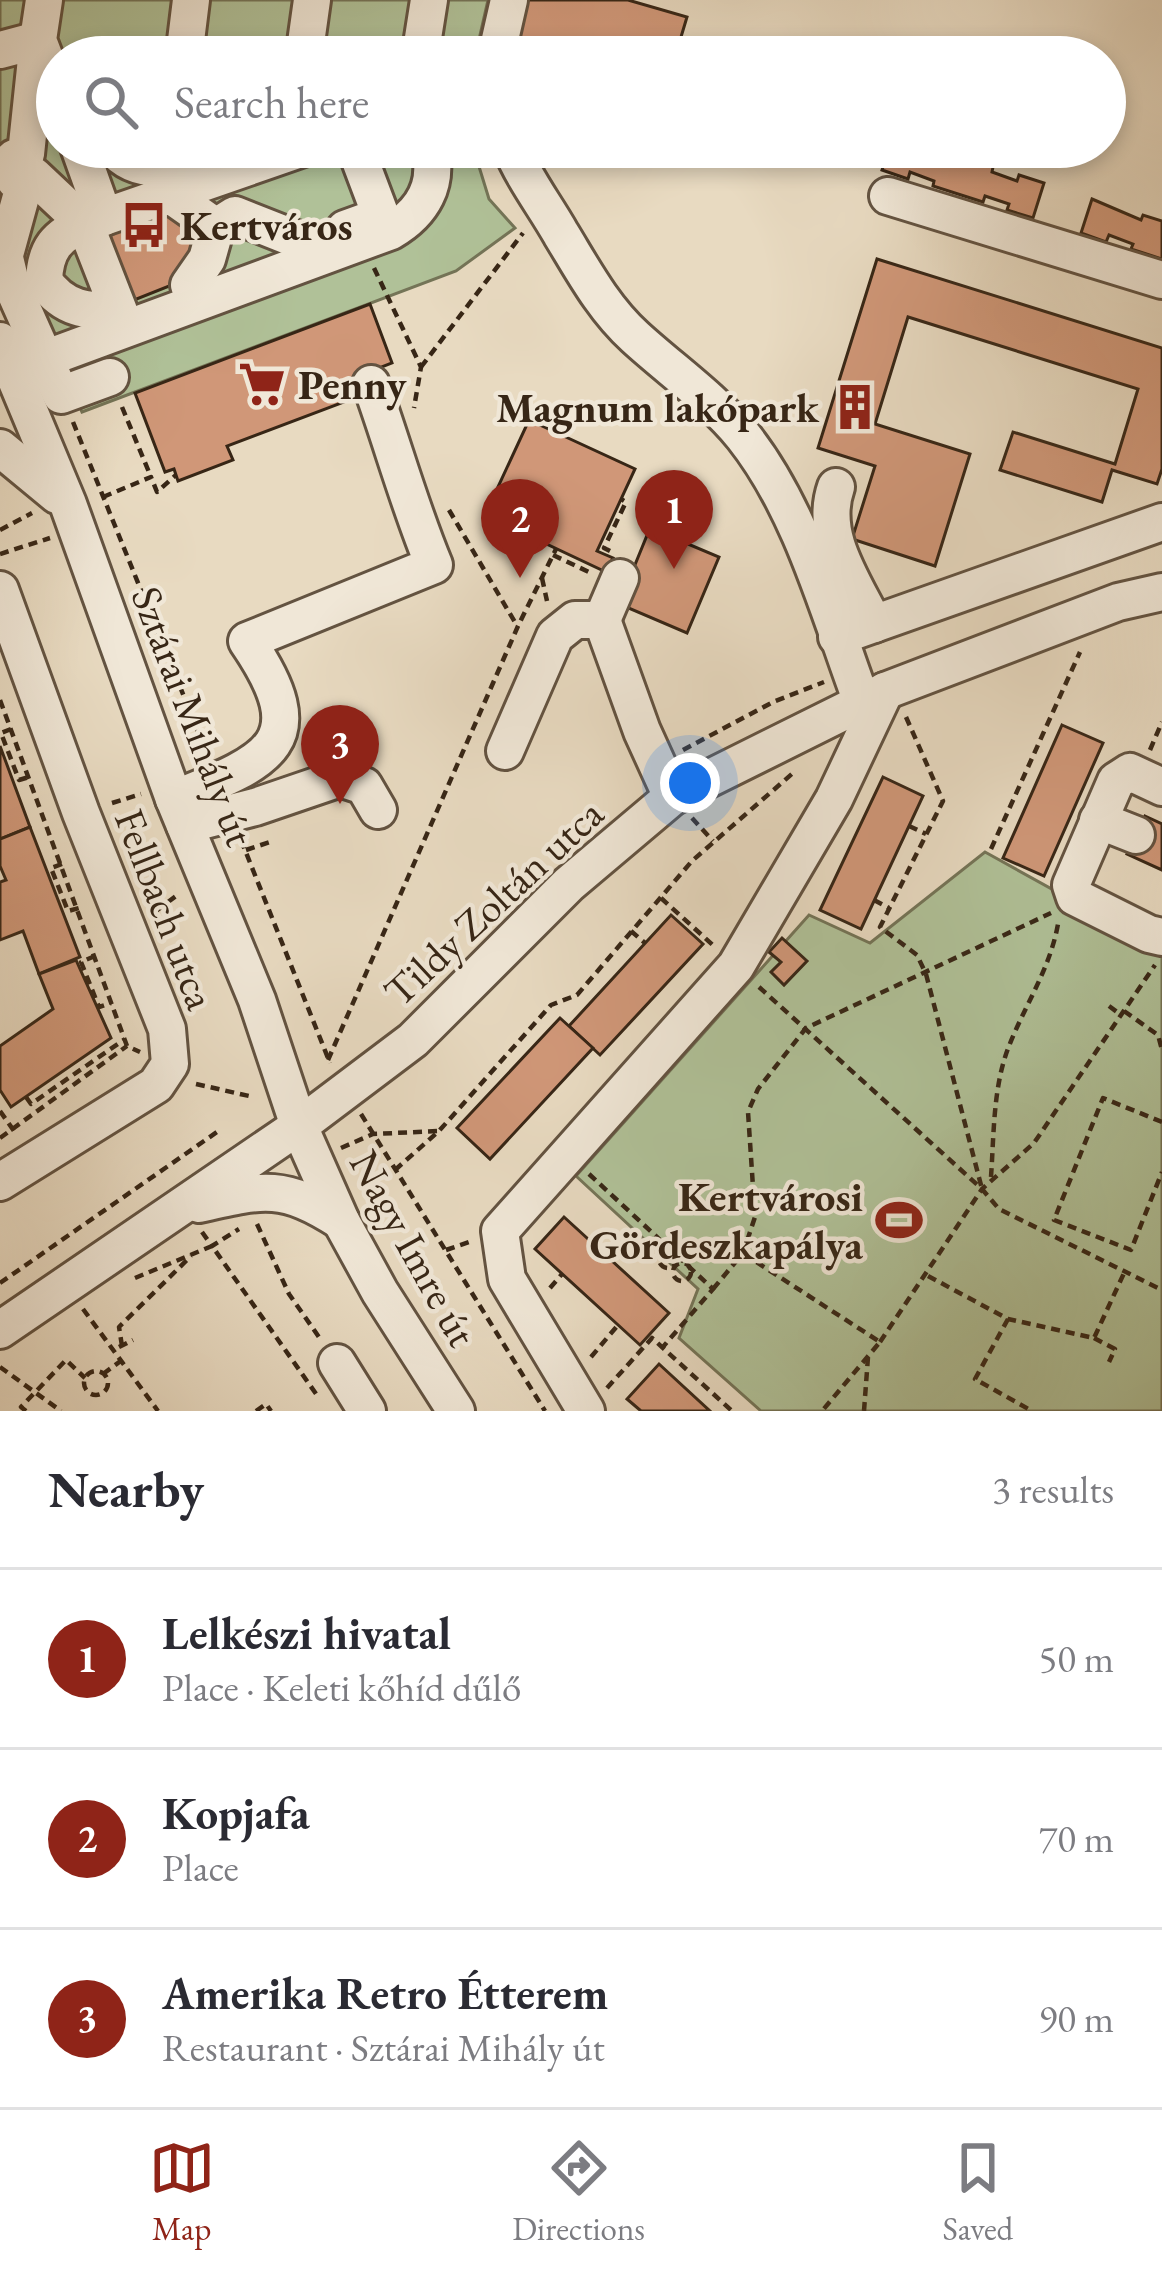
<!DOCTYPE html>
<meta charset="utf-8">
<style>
:root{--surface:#fff;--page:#f7f7f7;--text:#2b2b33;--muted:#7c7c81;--line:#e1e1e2;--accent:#8f2418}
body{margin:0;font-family:"EB Garamond",serif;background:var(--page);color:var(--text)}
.you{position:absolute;left:690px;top:783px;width:42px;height:42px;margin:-30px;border:9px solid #fff;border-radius:50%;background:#1a73e8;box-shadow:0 0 0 18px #1a73e833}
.badge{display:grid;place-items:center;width:78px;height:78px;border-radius:50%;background:var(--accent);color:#fff;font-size:39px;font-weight:700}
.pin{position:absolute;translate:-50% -99px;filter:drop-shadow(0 3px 6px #0008)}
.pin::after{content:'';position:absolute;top:63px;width:42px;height:36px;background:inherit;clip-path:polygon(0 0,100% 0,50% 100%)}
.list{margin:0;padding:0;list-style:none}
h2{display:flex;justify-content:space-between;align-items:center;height:156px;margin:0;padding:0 48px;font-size:51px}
h2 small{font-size:39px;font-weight:400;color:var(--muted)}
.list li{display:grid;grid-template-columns:78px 1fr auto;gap:36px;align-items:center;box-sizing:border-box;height:180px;padding:0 48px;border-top:3px solid var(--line)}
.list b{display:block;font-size:45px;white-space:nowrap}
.list p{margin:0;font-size:39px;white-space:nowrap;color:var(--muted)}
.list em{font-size:39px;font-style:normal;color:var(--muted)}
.icon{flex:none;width:66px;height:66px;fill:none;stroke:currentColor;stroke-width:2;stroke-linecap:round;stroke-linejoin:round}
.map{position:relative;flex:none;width:1162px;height:1411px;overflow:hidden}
.search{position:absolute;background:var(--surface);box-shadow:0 6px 18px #0003;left:36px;right:36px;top:36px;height:132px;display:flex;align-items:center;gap:30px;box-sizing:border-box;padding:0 42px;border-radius:66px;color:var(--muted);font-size:45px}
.sheet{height:696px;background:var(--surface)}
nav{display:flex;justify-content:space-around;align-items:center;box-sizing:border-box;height:168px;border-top:3px solid var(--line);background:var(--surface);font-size:33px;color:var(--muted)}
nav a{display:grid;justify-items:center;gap:6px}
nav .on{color:var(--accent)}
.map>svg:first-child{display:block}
</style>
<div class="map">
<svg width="1162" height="1411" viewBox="0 0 1162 1411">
<rect width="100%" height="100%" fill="#e8dac1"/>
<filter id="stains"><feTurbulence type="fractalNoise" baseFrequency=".00167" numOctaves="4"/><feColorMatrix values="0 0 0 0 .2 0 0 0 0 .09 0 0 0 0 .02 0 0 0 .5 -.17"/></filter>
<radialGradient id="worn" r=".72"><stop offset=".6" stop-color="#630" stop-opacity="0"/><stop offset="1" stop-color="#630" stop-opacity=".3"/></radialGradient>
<g fill="#b0c198" stroke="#747457" stroke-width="3">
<polygon points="0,0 488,0 475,57 57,57 57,147 473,147 489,199 515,228 456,271 82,412 0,225"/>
<polygon points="985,852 1162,950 1162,1411 761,1411 679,1338 698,1289 576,1176 809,915 870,943"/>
</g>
<g fill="#d09778" stroke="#372616" stroke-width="3">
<polygon points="527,0 628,0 687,17 675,57 511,57"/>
<polygon points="890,147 918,147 943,157 945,152 993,167 992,172 1017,181 1019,175 1044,183 1033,218 1007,210 1009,204 985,196 983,202 933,186 934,181 910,172 908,179 882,170"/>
<polygon points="1092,199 1141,220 1143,215 1162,221 1162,259 1131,249 1133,244 1109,235 1106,242 1081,233"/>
<polygon points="175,204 202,228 197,275 99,314 73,241"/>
<polygon points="877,259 1162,348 1162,469 1157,484 1112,470 1102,502 1000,470 1013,432 1115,464 1138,389 908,317 875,424 970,454 935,566 852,539 875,466 818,448"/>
<polygon points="370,304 392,363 361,375 368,393 227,446 233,460 178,481 174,469 165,472 135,393"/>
<polygon points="529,420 635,469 597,551 613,558 606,572 504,524 510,511 491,502"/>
<polygon points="650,528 719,557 687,633 619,604"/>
<polygon points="1062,725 1103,743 1044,876 1003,858"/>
<polygon points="0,746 30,827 0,839"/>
<polygon points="883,777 923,796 861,929 820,910"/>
<polygon points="1145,816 1162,824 1162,870 1127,854"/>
<polygon points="30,827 80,957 39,974 23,931 0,940 0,882 6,880 0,866 0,839"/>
<polygon points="671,915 703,944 600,1055 569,1026"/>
<polygon points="782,938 807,961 784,985 771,972 781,962 769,952"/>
<polygon points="76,960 111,1038 11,1107 0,1090 0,1046 53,1009 39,974"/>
<polygon points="560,1018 593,1048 490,1159 457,1128"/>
<polygon points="564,1217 669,1313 640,1345 535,1249"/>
<polygon points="659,1364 710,1411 641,1411 627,1399"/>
</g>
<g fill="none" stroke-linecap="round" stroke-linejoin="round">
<defs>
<g id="minor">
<polyline points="44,0 38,40 46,61"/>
<polyline points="0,50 38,40 26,154 14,158 10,165 15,180 25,182 6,251"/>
<polyline points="184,57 191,0"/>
<polyline points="304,57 312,0"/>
<polyline points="420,57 429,0"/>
<polyline points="496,57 509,0"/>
<polyline points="79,147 104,217 306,147"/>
<path d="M112,147C144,185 191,161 230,147"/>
<path d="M511,147C524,179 544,204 561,234C583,270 603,308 635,337C671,370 712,398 743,436C802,510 829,614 862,702"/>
<polyline points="34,176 85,224 104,217"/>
<polyline points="888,196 1162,280"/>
<polyline points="154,199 172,196 216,227 235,215 306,243"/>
<path d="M85,224L119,311C87,311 64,310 44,281C45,249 57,235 85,224Z"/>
<polyline points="345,229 381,216 355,147"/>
<polyline points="0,237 11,283 61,395 110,377"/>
<polyline points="189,285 207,259 216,227"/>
<polyline points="0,341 68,504 174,799 257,1000 299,1126 341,1221 380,1292 456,1411"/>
<path d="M12,371L391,231C422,213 440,184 429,147"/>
<polyline points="0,448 57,495"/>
<path d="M836,487C819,535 853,581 874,624"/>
<polyline points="0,590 81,813 167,1029 170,1064 156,1085 0,1182"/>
<polyline points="602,620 620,578"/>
<polyline points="837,637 1162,522"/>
<polyline points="505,751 555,636 575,620 602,620 642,731 672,797"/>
<polyline points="1162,787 1130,772 1116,781 1071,885 1075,897 1149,934 1162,937"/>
<path d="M174,799C269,761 317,743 247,641L434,565C409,505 393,445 371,384"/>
<polyline points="1098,820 1136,835"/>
<polyline points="185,825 255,807 340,778 364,786 378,810"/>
<path d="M199,1204C264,1189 283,1184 341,1221"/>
<polyline points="0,1330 299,1126 413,1040 569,884 672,797 885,691 1118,602 1162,592"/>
<polyline points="337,1363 367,1411"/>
<polyline points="586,1411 507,1279 500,1231 736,966 834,799 885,691"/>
</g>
</defs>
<use href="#minor" stroke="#635341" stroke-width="42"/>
<g stroke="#372616" stroke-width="4.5" stroke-dasharray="9 6" stroke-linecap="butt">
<polyline points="374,268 421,367 414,408"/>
<polyline points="421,367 523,233"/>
<polyline points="122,407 151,477"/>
<polyline points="73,422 206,751"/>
<polyline points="103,497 151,477 157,492 176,475"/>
<polyline points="449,510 516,624"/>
<polyline points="0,530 32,513"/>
<polyline points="610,551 604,548 626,502 621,499"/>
<polyline points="0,554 50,538"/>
<polyline points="553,555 591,573"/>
<polyline points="542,578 547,601"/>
<polyline points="0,700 127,1046 140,1052"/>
<polyline points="906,717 943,801 880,927 917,955 926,974 982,1189"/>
<polyline points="11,729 1,733 19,780 29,777"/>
<polyline points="683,750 773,702 824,682"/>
<polyline points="1150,750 1162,722"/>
<polyline points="112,803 141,794"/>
<polyline points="692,818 713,841"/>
<polyline points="909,826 926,834"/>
<polyline points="241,840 330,1063"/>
<polyline points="991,849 1080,652"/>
<polyline points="246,850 270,842"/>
<polyline points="62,864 51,868 68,911 79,908"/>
<polyline points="661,898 715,947"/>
<polyline points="874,900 889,908"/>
<polyline points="156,911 180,893"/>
<polyline points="631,931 645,943"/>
<polyline points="95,956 81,962 99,1007 111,1003"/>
<polyline points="759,987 982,1189 999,1209 1162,1290"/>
<polyline points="1109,1006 1121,1015"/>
<polyline points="1124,1011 1158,1035 1162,1050"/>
<polyline points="328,1060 518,626 556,549"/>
<polyline points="196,1084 249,1096"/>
<polyline points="26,1097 31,1104 125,1039"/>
<polyline points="0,1111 14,1131"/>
<polyline points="361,1114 545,1411"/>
<polyline points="1162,1122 1103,1098 1054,1220 1131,1250 1162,1172"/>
<polyline points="0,1138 127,1046"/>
<polyline points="341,1148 373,1134 439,1131"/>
<polyline points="395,1170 439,1131 551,1005 577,995 692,861 793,773"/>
<polyline points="589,1174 713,1289 662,1348"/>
<path d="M991,1177C994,1134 993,1086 1009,1046C1025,1005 1050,969 1058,924"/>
<polyline points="257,1224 289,1294 321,1340"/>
<polyline points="202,1232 212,1246 239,1229"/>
<polyline points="446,1250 469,1242"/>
<circle cx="668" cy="1259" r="9"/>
<polyline points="744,1254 880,1342 822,1411"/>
<circle cx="682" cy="1272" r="9"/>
<polyline points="928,1276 1008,1319 1094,1338 1125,1271"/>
<polyline points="135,1278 212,1246 319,1398"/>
<polyline points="0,1283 217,1132"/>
<polyline points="550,1288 562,1274"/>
<polyline points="713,1289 743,1253 755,1217 748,1112 758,1089 806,1028 1051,913"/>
<polyline points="83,1309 158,1411"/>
<polyline points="1008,1319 975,1379 1032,1411"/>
<polyline points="1094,1338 1115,1349 1109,1362"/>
<polyline points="880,1342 982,1189 1034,1143 1155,965"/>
<polyline points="122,1346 119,1327 191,1256"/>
<polyline points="119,1347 133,1340"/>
<polyline points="591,1357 618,1325"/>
<polyline points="0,1367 61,1411"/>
<circle cx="96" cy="1383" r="12"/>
<polyline points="103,1374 122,1360"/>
<polyline points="607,1388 652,1338 732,1411"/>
<polyline points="26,1411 21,1407 66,1360 85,1378"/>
<polyline points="256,1411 266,1404 271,1411"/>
<polyline points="864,1411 868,1357"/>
</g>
<use href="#minor" stroke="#f0e7d7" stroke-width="36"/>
</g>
<defs>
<symbol id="bus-bare" viewBox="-9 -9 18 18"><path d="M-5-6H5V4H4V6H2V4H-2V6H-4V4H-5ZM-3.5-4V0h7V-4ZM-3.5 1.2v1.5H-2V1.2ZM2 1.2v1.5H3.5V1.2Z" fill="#8f2418" stroke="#f0e7d7" stroke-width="2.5" paint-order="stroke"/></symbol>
<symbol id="supermarket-bare" viewBox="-9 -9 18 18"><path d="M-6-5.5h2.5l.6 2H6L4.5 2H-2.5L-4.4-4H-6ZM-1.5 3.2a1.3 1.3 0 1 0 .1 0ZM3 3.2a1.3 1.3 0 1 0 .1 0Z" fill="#8f2418" stroke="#f0e7d7" stroke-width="2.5" paint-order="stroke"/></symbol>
<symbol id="building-bare" viewBox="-9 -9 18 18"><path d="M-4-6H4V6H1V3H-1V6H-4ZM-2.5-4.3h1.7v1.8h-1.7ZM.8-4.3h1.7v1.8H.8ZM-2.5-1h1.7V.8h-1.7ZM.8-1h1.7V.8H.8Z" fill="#8f2418" stroke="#f0e7d7" stroke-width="2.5" paint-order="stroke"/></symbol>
<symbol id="stadium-bare" viewBox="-9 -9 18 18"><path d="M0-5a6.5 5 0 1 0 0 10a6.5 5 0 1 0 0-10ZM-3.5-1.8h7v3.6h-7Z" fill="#8f2418" stroke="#f0e7d7" stroke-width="2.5" paint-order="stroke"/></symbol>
</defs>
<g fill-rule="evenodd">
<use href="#bus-bare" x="111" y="192" width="66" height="66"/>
<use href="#supermarket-bare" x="229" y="351" width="66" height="66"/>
<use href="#building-bare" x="822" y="374" width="66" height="66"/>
<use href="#stadium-bare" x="866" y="1187" width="66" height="66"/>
</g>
<g text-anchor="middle" stroke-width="9" stroke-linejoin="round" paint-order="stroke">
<g font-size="42" font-weight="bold" fill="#372616" stroke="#f0e7d7" text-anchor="start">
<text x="180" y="240">Kertváros</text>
<text x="298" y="399">Penny</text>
<text x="819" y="422" text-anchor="end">Magnum lakópark</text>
<text x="863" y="1211" text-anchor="end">Kertvárosi<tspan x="863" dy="48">Gördeszkapálya</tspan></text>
</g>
<g font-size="42" fill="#372616" stroke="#f0e7d7">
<text transform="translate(194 716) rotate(69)" y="15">Sztárai Mihály út</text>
<text transform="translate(493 902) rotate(-43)" y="15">Tildy Zoltán utca</text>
<text transform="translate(166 909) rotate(69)" y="15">Fellbach utca</text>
<text transform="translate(414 1248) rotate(61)" y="15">Nagy Imre út</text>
</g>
</g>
<rect width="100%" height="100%" filter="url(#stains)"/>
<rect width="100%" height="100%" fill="url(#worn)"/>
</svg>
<div class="you"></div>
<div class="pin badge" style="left:674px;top:569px">1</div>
<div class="pin badge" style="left:520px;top:578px">2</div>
<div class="pin badge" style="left:340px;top:804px">3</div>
<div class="search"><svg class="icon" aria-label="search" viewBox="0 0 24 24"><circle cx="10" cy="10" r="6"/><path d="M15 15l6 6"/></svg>Search here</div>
</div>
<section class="sheet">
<h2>Nearby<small>3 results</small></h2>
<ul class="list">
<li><span class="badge">1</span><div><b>Lelkészi hivatal</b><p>Place · Keleti kőhíd dűlő</p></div><em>50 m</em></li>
<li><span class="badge">2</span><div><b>Kopjafa</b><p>Place</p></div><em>70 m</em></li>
<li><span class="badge">3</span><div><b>Amerika Retro Étterem</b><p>Restaurant · Sztárai Mihály út</p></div><em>90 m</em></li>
</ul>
</section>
<nav>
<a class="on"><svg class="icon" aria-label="map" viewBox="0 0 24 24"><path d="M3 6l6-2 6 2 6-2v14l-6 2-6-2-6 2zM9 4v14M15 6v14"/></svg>Map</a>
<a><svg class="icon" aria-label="directions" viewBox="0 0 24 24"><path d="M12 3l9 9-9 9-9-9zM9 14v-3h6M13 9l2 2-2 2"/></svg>Directions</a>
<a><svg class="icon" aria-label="saved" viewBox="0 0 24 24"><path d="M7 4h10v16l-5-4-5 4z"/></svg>Saved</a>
</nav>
